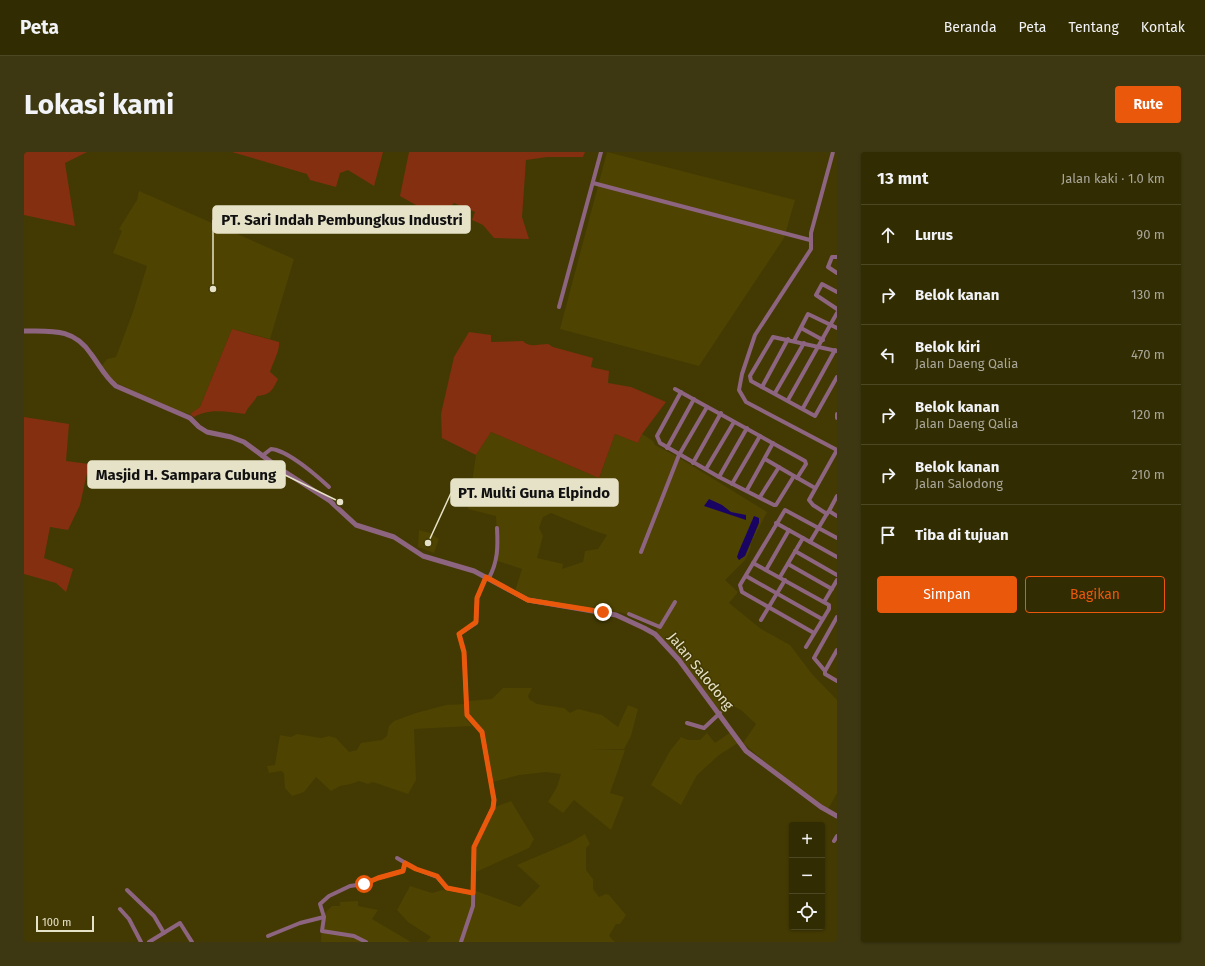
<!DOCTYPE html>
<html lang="id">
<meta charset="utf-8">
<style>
:root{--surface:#322c02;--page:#3d3811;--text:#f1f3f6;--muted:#a8a799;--line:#4d4824;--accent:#ea580c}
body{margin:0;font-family:"Fira Sans",sans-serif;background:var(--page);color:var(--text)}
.controls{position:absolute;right:12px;bottom:12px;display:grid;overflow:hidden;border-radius:4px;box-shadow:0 1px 3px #0004}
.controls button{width:36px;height:36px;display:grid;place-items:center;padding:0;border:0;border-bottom:1px solid var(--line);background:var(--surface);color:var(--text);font:20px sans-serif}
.scale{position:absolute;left:12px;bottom:10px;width:58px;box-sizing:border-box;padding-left:4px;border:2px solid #e6e2c8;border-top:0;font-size:11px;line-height:14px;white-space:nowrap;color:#e6e2c8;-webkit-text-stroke:3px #433a03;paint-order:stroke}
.stop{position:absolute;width:12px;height:12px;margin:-9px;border:3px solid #ea580c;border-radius:50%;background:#fff}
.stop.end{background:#ea580c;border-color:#fff;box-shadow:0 1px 4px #0008}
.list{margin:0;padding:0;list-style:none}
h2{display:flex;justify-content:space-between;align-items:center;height:52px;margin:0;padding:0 16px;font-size:17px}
h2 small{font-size:13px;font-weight:400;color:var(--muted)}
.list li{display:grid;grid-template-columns:26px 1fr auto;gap:12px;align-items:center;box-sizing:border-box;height:60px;padding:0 16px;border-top:1px solid var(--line)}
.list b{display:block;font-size:15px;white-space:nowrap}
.list p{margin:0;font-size:13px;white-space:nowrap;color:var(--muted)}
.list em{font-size:13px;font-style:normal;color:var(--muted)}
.actions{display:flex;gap:8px;padding:12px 16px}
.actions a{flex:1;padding:9px 0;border:1px solid var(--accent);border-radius:4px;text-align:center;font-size:14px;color:var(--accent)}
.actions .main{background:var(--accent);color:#fff}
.icon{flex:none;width:22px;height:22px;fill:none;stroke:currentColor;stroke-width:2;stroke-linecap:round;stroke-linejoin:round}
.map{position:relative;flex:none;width:813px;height:790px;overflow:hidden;border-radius:4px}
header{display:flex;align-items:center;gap:24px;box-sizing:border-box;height:56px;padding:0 20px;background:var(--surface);border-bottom:1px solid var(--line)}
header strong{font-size:19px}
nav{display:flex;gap:22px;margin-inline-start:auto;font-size:14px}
.intro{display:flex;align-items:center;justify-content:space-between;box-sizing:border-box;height:96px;padding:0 24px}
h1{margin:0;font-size:28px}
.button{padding:10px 18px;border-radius:4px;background:var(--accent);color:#fff;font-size:14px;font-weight:700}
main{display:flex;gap:24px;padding:0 24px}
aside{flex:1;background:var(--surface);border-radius:4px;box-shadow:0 1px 3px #0004}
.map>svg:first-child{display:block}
</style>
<header>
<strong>Peta</strong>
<nav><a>Beranda</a><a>Peta</a><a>Tentang</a><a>Kontak</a></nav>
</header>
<div class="intro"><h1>Lokasi kami</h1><a class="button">Rute</a></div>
<main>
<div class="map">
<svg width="813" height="790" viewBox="0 0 813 790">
<rect width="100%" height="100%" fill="#433a03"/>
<g fill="#4e4300" fill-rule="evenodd">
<polygon points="583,0 771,48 760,86 675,214 536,177"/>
<polygon points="115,39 270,107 246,187 208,177 176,255 166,262 148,257 91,230 77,215 83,207 92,205 109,160 123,114 89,101 98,79 95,77 113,48"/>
<path d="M467,280L575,326L591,282L614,291L618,282L629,289L631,293L652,304L743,360L727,391L726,398L721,408L701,428L714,440L705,451L737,477L766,493L788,522L813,548V641L804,657L753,620L719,591L732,572L717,558L707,553L698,562L652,501L631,481L633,476L599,461L508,447L491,439L498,417L474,409L472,364L444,357L452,303ZM527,361L568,378L583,383L574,397L561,399L559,410L538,417L539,412L513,406L519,384L515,376L519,365Z"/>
<polygon points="395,378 406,381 415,387 410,401 394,395"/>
<polygon points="479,536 508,536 504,544 505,547 513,552 540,556 546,561 554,557 578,563 594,575 604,553 614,557 607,584 600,597 568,597 601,598 586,641 600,645 587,678 550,648 539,661 524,650 533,635 537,622 522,620 495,623 469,630 461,582 446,564 444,549 468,547"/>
<polygon points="442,552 442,567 448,574 390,577 392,628 384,642 349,630 344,632 335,629 327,632 316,634 307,639 292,625 280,640 268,644 261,636 260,621 257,619 245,621 243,614 251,613 256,583 267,585 273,582 297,586 305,584 312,586 325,600 333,598 337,591 358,588 363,584 365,574 370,569 392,561 422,553"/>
<polygon points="707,580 714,591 695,603 673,623 657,653 627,633 646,599 657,585 664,588 676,588 683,581 691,591"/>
<polygon points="487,649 510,687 505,696 452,720 451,700 453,692 471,655"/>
<polygon points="561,682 566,692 562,696 562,718 569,727 569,737 575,745 582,742 585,743 602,763 596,772 592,772 585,784 591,790 402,790 407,785 384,770 373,758 386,734 408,741 418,738 446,743 452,739 496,755 516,734 493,713 547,690"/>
<polygon points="334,749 334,754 354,758 348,767 387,790 297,790 298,764 308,754 316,754 316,750"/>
</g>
<g fill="#842f0f">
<polygon points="0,0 63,0 41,11 51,74 0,63"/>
<polygon points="208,0 359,0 350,34 324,18 316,21 312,35 286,28 283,22"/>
<polygon points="385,0 561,0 559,5 523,5 502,8 498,65 505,87 470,86 459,73 448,68 451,60 430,51 425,56 420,69 376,44"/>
<path d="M208,177L255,190C256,199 249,210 246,220L254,227C248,239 246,243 233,244C230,251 224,254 221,262C203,260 186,256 170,265L166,262L176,255Z"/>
<path d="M445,180L467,183V190L499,189C505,196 515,192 524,192L529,195L569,206L567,215L585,219L584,231L607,235L642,250L618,282L614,291L591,282L575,326L467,280L452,303L418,286L417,262L430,205Z"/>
<polygon points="0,265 45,272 42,309 65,312 56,353 44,378 26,375 20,406 49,417 42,440 32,431 0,422"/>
</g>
<g fill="#1a0463">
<polygon points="685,347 698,353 707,360 722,363 722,368 680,354"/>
<polygon points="730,364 735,366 735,371 721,404 715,408 713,405 715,399"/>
</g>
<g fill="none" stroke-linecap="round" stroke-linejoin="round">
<g stroke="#8d6580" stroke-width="4">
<polyline points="809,0 787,81 787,97 731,183 718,222 715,238 722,250 813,298"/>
<polyline points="569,31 786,88"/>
<polyline points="813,105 808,105 804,115 813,121"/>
<polyline points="813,140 798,132 792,143 813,157"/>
<polyline points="535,155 577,0"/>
<polyline points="777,176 799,188"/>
<polyline points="770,189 784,162 813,176"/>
<polyline points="813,199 749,185 726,224 727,229 791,264 813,225"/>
<polyline points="738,235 764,187"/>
<polyline points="651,237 781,309 782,312 773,326"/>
<polyline points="657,240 633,284 636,291 695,325 750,353 752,353 770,324 791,336"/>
<polyline points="751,241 780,191"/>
<polyline points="764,248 813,161"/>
<polyline points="779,256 811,198"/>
<polyline points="813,262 813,266"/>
<polyline points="643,296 670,247"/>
<path d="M238,304L247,297C263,298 293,324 305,335"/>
<polyline points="741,307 770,324"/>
<polyline points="669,311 697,261"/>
<polyline points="682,317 710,270"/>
<polyline points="695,325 723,276"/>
<polyline points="708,332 736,284"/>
<polyline points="723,338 749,291"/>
<polyline points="813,344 805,359 813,364"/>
<polyline points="736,345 755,315"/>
<polyline points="803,362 789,353 785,348 813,298"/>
<polyline points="752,371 813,405"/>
<polyline points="786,390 804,360"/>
<polyline points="771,399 813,423"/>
<polyline points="617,400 655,303 683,255"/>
<polyline points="729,411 805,453 805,457 782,495"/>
<polyline points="764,412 808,437"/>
<polyline points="742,418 765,378"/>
<polyline points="722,424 798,467"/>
<polyline points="756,425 779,386"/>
<path d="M465,426C474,409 474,395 473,376"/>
<polyline points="800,450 813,428"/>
<polyline points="605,462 636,475 651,450"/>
<polyline points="813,465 790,506 801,519 801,522 813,529"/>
<polyline points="737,468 761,428"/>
<polyline points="790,481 718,440 716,433 761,358 813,386"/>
<polyline points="801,519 813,498"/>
<polyline points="663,571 680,576 696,561"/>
<polyline points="810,689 813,684"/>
<polyline points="373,706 392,717 413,725 423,736 449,741"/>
<polyline points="103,738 130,764 140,781"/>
<polyline points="96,757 105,767 117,790"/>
<polyline points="244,784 276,771 300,765"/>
<polyline points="125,790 156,771 168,790"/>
<polyline points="342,790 330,784 298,779 300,765 296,752 305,744 326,734 340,732 354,726 379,719 381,711"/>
<polyline points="437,790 449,754 450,695 469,655 470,648 458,580 443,563 440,500 435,482 452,471 453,446 462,425"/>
</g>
<path stroke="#8d6580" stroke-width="5" d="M0,179C28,179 50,176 67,202C76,214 81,225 92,234L166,266L175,275L183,280L207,285L220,290L255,316L306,349L332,373L370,385L399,404L450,419L504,448L592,463L620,476L631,482L655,508L722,599L797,655L813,664"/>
</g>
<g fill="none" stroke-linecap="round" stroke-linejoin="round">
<polyline stroke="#ea580c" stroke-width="5" points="340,732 354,726 379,719 381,711 392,717 413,724 423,736 449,741 450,695 469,656 470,648 458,580 443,563 440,500 435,482 452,470 453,446 462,425 504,448 579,460"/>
</g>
<g text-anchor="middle" stroke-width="3" stroke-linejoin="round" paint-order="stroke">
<g font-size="14" fill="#e6e2c8" stroke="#433a03">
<text transform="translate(677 519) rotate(51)" y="5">Jalan Salodong</text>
</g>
</g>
<path fill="none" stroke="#e6e2c8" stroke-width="1.5" d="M189 137L189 68M316 350L261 323M404 391L427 341"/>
<g fill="#e6e2c8" stroke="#433a03" stroke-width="1.5">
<circle cx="189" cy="137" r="4"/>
<circle cx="316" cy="350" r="4"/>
<circle cx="404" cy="391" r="4"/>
</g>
<g fill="#e6e2c8" stroke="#e6e2c8" stroke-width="1.5">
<rect x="189" y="54" width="257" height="27" rx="4"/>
<rect x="64" y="309" width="197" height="27" rx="4"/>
<rect x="427" y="327" width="167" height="27" rx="4"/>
</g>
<g font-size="15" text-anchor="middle" font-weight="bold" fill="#111">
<text x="318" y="73">PT. Sari Indah Pembungkus Industri</text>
<text x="162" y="328">Masjid H. Sampara Cubung</text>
<text x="510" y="346">PT. Multi Guna Elpindo</text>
</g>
</svg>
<div class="controls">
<button>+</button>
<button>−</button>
<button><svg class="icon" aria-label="locate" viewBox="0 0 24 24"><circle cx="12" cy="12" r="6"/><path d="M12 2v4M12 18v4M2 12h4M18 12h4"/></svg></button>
</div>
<div class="scale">100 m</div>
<div class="stop" style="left:340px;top:732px"></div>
<div class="stop end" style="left:579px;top:460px"></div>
</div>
<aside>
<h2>13 mnt<small>Jalan kaki · 1.0 km</small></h2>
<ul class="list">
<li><svg class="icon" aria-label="ahead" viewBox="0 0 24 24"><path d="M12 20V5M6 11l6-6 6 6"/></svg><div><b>Lurus</b></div><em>90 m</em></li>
<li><svg class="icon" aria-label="right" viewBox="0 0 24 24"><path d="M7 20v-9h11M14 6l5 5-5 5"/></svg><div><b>Belok kanan</b></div><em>130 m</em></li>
<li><svg class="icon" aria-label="left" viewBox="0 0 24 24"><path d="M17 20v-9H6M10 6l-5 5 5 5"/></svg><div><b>Belok kiri</b><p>Jalan Daeng Qalia</p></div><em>470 m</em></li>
<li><svg class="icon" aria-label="right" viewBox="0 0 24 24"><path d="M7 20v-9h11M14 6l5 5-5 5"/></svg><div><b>Belok kanan</b><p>Jalan Daeng Qalia</p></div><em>120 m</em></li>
<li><svg class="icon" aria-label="right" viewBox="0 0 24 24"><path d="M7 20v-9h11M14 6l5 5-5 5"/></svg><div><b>Belok kanan</b><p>Jalan Salodong</p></div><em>210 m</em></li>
<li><svg class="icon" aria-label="arrive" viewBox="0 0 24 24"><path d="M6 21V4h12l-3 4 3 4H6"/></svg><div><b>Tiba di tujuan</b></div></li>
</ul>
<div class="actions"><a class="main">Simpan</a><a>Bagikan</a></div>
</aside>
</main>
